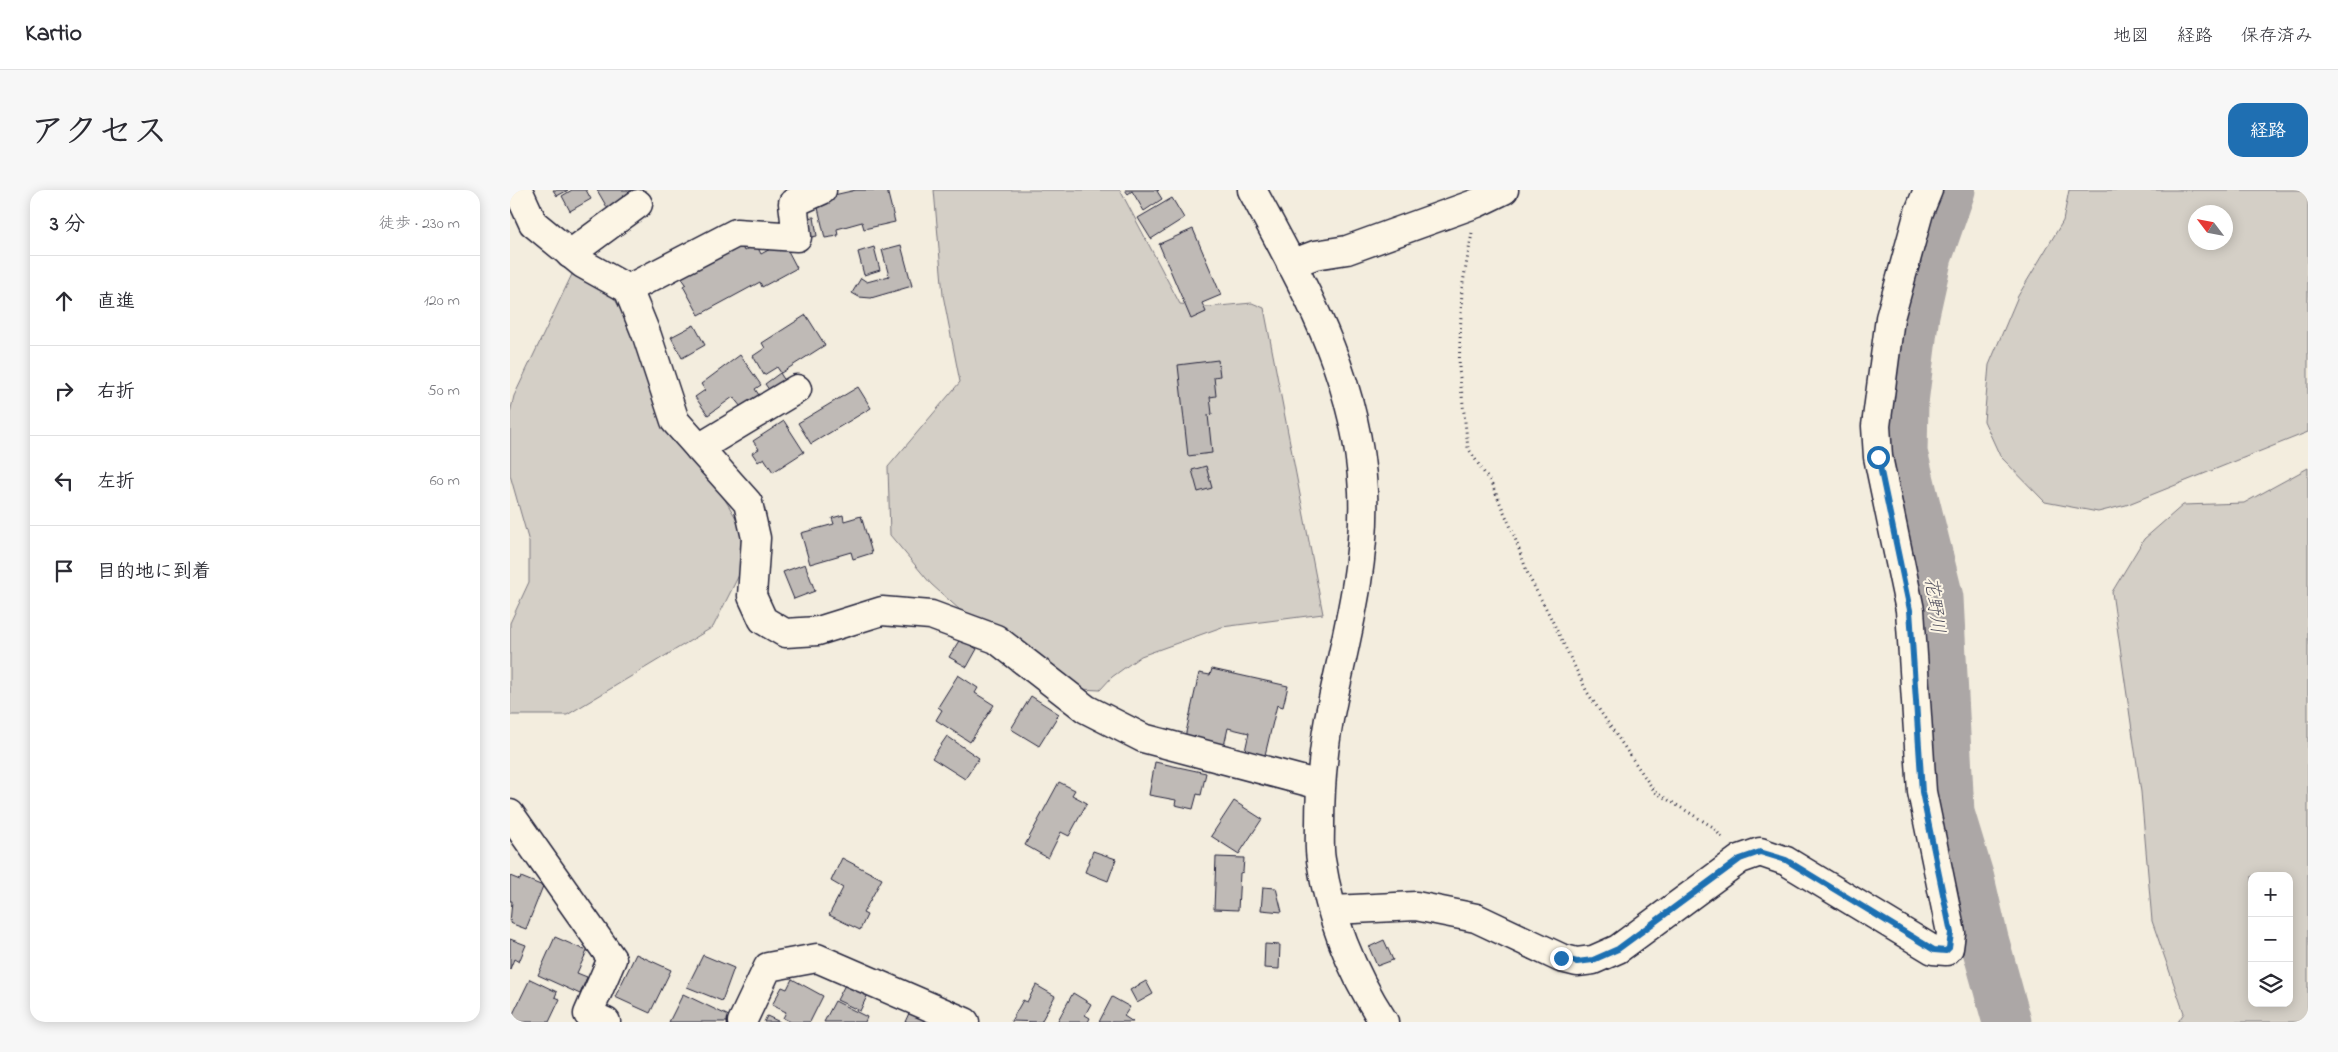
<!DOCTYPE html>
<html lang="ja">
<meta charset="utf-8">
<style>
:root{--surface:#fff;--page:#f7f7f7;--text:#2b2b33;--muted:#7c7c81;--line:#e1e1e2;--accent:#1f6fb2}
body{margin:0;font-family:"Indie Flower","Klee One",sans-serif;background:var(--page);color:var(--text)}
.controls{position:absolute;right:15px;bottom:15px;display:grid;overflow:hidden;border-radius:10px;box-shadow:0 2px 12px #0003}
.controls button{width:45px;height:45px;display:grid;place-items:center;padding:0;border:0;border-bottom:1px solid var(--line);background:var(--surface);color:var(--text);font:25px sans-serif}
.compass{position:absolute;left:1678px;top:15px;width:45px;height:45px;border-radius:50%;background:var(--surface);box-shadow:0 2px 12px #0003;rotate:302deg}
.stop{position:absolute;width:15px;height:15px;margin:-11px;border:4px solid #1f6fb2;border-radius:50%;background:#fff}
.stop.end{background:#1f6fb2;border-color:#fff;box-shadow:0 1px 5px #0008}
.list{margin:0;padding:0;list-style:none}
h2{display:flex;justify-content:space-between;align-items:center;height:65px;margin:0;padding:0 20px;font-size:21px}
h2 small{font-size:16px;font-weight:400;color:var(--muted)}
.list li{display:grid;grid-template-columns:32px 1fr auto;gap:15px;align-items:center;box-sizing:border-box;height:90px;padding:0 20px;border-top:1px solid var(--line)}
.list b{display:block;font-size:19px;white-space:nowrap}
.list em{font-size:16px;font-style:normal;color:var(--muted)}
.icon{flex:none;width:28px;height:28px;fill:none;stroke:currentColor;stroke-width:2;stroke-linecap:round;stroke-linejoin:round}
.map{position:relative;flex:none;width:1798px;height:832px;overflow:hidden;border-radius:15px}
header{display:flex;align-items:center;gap:30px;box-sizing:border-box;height:70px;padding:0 25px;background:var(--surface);border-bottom:1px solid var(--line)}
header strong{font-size:24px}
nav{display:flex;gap:28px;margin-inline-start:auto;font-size:18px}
.intro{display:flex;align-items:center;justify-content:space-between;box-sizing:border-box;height:120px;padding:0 30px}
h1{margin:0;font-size:35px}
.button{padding:12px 22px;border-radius:15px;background:var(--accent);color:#fff;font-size:18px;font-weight:700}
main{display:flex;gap:30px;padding:0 30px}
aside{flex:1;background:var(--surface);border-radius:15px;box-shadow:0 2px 12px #0003}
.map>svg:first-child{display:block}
</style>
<header>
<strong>Kartio</strong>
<nav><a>地図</a><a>経路</a><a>保存済み</a></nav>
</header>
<div class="intro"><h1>アクセス</h1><a class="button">経路</a></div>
<main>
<aside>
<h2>3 分<small>徒歩 · 230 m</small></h2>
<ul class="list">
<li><svg class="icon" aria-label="ahead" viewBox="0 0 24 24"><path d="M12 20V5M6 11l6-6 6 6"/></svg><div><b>直進</b></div><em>120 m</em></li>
<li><svg class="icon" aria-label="right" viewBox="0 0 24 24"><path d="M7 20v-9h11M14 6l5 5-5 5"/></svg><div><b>右折</b></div><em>50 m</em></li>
<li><svg class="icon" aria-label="left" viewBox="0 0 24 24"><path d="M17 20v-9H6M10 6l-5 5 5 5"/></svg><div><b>左折</b></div><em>60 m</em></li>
<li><svg class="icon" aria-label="arrive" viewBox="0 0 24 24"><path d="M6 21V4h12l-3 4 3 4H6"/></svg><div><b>目的地に到着</b></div></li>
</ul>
</aside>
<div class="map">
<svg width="1798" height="832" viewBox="0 0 1798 832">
<rect width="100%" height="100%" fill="#f3edde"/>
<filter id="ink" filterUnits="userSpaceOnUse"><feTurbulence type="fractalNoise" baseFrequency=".02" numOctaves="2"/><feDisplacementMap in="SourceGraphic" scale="10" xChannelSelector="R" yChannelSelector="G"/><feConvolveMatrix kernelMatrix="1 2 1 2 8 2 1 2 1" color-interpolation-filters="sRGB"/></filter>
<g filter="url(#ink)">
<g fill="#d4cfc6" stroke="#7b7880" fill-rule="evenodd">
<polygon points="424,0 610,0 670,114 698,117 742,113 754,118 813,424 712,437 631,466 602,487 590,500 568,499 506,446 450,420 421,394 380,345 378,277 450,192 433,105"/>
<path d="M1559,0H1798V242L1616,315L1588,322L1535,312L1490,266L1474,231L1479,175L1508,106L1553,31ZM1716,22V52H1686V22Z"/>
<polygon points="65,78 104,108 119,133 205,293 229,333 234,375 203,437 57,525 0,525 0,433 19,392 19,352 0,285 0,223 4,206"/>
<path d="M1798,278V832H1668L1674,823L1642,731L1631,602L1602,402L1634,349L1673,315L1734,313ZM1742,686H1779V813H1742Z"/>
</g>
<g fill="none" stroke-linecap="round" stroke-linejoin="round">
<polyline stroke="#aca7a6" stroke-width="49" points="1441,0 1418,66 1405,124 1394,212 1393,263 1429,408 1440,623 1460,689 1474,749 1497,832"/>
</g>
<g fill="#bfbab6" stroke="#22223b">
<polygon points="43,0 58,0 47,6"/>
<polygon points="62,0 76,0 81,9 60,21 52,6"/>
<polygon points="87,0 130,0 130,1 98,19"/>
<polygon points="346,0 377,0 385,32 354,39 352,32 327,39 328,46 315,48 306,9"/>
<polygon points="615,0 649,0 647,1 652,9 634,21 622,1 618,4"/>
<polygon points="662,8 674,28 641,49 628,28"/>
<polygon points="304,27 307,46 296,48 293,28"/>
<polygon points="683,39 711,105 692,113 696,122 681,129 649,54"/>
<polygon points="246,54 251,64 266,56 269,61 276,57 287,78 252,97 250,92 189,125 173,96 176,94 171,87 231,55 234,61"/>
<polygon points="391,55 402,96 361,108 349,107 342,103 351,88 357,92 379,86 372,60"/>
<polygon points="364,57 370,80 354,85 348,62"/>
<polygon points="296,125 315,155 271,183 267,177 254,185 243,166 255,158 252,153"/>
<polygon points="184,135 195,155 172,168 161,147"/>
<polygon points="230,165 251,195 245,199 249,205 231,217 223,207 198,225 185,207 195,200 191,194"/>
<polygon points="708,170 710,186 704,187 706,206 700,207 702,224 698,225 702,263 678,266 668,175"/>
<polygon points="270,183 277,194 262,204 255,194"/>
<polygon points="348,197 361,218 301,254 288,233"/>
<polygon points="274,231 294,262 263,282 254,268 248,272 242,263 249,259 243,251"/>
<polygon points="696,276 702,298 688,302 682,280"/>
<polygon points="333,325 334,331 351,326 362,363 343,369 341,362 300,374 291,343 324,334 322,328"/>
<polygon points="295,374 305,401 284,409 273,382"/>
<polygon points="450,449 467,459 457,477 439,467"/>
<polygon points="702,479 778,496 773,517 767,515 755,565 735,561 739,543 718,538 714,556 675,547 689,483 700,485"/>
<polygon points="448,485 468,498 465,503 484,515 460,552 426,530 432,520 428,517"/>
<polygon points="521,506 549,524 529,556 501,539"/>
<polygon points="437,546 469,568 455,589 422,568"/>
<polygon points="645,572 696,583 691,605 687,604 683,619 665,615 666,610 639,605"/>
<polygon points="549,592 565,600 562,605 577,613 559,646 551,642 538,668 515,655"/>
<polygon points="724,611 752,629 729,664 701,646"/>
<polygon points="583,661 606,669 598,691 575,682"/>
<polygon points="706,667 734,668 733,682 730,683 728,720 704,719"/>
<polygon points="332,668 372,689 353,723 357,725 350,740 319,725 333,698 321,691"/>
<polygon points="0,686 10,690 11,687 33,696 16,739 0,733 2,711 0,711"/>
<polygon points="753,697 766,698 772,722 751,720"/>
<polygon points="45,747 77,761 67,783 77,787 70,804 28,785"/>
<polygon points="0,749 16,755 9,772 4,769 0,779"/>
<polygon points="874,750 883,770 867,776 859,757"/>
<polygon points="755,754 770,755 769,779 754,778"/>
<polygon points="126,764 161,780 140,823 105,807"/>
<polygon points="193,765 224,778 212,811 177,797"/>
<polygon points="20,789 47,802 45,807 50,809 39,832 9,832 1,828"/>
<polygon points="282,789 313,806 300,832 281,832 273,828 276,822 262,815 272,797 277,799"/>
<polygon points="636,791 643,804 627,813 620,800"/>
<polygon points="336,793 358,804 350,821 327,810"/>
<polygon points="526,795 545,806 531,832 501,831 513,810 517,812"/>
<polygon points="563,803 581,814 575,825 580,828 578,832 547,832"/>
<polygon points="173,804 221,827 219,832 159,832"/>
<polygon points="602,807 620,817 614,826 623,832 589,832"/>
<polygon points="325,811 357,827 355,832 314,832"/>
<polygon points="400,821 418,830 417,832 395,832"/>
<polygon points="257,826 270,832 254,832"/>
</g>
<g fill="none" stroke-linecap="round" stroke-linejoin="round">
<defs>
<g id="minor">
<polyline points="8,0 23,33 73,74 118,99 137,146 165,231 238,313 246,348 242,406 253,430 275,443 308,441 372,421 421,425 486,449 576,519 633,548 810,595"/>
<polyline points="60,64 128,14"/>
<polyline points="781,74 805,65 837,60 967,13 994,0"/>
<polyline points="118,99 226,43 287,47 283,13 312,0"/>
<polyline points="189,258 287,199"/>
<polyline points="0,624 102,769 78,824 96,832"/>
<polyline points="823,720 906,716 966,728 1051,768 1067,772 1083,770 1108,759 1230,669 1250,662 1276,671 1423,760 1436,761 1439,758 1441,743 1412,602 1400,420 1368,267 1366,236 1380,128 1409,22 1418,0"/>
<polyline points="232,832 258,777 307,768 455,832"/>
</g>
<path id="tertiary" d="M742,0C795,99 847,186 853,301C856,372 838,440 823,509C814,550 810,593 810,635C810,646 809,659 811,670C820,728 842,783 874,832"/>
</defs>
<use href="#minor" stroke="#22223b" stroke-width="31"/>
<use href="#tertiary" stroke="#22223b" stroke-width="31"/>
<polyline stroke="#22223b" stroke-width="3" stroke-dasharray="1 4" stroke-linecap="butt" points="962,43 952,98 949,179 958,258 982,295 1002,340 1019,387 1039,424 1077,502 1145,602 1203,637 1213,649"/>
<use href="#minor" stroke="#fcf5e5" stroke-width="28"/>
<use href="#tertiary" stroke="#fcf5e5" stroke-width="28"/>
</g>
</g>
<g fill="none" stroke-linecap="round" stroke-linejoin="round" filter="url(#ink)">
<polyline stroke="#1f6fb2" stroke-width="6" points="1051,768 1067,772 1083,770 1108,759 1230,669 1250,662 1276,670 1424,760 1436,761 1439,758 1441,743 1412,602 1400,420 1368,267"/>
</g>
<g text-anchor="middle" stroke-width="4" stroke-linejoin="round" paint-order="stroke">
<g font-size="19" font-style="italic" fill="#525160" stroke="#fcf5e5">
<text transform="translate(1426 415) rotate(83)" y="7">花野川</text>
</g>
</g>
</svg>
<div class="controls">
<button>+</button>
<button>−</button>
<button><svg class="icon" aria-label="layers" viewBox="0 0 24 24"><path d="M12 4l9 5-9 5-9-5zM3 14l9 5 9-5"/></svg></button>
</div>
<svg class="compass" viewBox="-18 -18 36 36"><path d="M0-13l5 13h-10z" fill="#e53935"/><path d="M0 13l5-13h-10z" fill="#7c7c81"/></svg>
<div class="stop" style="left:1368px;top:267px"></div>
<div class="stop end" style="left:1051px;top:768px"></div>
</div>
</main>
